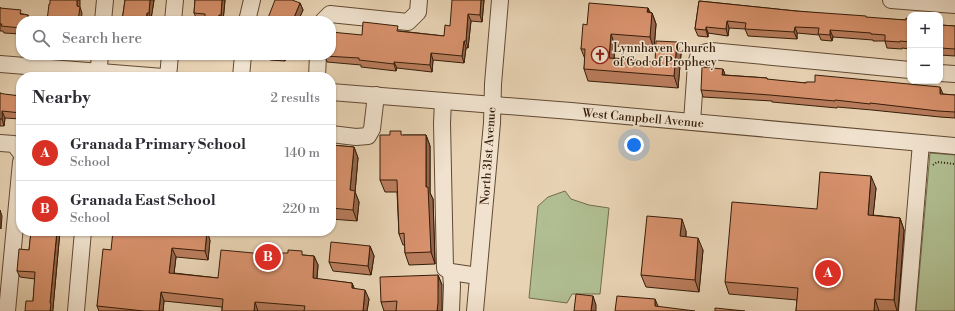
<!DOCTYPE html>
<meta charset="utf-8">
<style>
:root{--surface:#fff;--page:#f2f2f3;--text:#2b2b33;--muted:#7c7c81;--line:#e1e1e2;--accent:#d93025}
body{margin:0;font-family:"Libre Bodoni",serif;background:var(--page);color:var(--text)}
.controls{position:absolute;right:12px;top:12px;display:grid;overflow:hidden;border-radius:8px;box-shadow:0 1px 3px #0004}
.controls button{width:36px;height:36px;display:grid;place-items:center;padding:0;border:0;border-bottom:1px solid var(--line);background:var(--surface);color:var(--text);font:20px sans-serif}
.you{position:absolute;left:634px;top:145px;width:14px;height:14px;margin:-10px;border:3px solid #fff;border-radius:50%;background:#1a73e8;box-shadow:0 0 0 6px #1a73e833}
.badge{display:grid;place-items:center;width:26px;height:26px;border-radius:50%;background:var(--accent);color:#fff;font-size:13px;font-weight:700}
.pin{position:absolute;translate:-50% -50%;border:2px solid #fff;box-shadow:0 1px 4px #0006}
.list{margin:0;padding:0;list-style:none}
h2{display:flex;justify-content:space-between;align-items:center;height:52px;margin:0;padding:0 16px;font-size:17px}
h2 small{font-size:13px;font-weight:400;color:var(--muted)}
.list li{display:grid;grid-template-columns:26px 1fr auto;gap:12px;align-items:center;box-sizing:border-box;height:56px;padding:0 16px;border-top:1px solid var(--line)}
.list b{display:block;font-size:15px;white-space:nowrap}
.list p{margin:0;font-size:13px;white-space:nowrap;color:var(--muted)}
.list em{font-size:13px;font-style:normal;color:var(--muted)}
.icon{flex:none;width:22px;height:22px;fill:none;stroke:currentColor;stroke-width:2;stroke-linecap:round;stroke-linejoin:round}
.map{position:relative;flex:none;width:955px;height:311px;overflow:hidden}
.search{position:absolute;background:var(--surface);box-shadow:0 1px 3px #0004;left:16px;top:16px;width:320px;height:44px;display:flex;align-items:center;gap:10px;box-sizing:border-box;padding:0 14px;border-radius:16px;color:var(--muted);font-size:15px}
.panel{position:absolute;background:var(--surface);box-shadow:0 1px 3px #0004;left:16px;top:72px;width:320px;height:164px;border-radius:16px}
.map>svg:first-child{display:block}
</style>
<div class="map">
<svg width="955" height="311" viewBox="0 0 955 311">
<rect width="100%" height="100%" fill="#e8d3b4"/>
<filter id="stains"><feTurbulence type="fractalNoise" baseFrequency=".005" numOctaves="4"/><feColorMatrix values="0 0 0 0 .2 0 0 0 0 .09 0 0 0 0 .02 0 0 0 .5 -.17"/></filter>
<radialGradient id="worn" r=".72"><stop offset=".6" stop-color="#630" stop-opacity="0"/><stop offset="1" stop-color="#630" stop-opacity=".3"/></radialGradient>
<g fill="#b0be91" stroke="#726d4c">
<polygon points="930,153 955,155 955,311 916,311"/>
<polygon points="565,191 571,199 589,205 609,208 600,294 572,294 567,303 529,298 538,206 548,197"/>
</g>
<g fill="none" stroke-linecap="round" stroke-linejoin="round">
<defs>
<g id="minor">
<polyline points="891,0 955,5"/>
<polyline points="103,21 105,0"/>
<polyline points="173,21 175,0"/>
<polyline points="247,21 252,0"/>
<polyline points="323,21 330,14 408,22 418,12 419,0"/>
<polyline points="0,64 163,77"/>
<polyline points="940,73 955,74"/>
<polyline points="98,77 100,55"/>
<polyline points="168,77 170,55"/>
<polyline points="241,77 243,55"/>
<polyline points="317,77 318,55"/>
<polyline points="331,92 571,111 955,146"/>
<polyline points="443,101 442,123 445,268 451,272 478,276"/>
<polyline points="692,122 696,64 699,54 711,51 910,70"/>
<polyline points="331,134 356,137 368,136 372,129 376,95"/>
<polyline points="0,143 14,144 21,153"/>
<polyline points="7,311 21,162"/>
<polyline points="76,311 83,231"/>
<polyline points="451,311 452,286 451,272"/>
<polyline points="475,311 492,123 493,84 500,0"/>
<polyline points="907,311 921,143"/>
</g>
</defs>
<use href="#minor" stroke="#624a33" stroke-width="18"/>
<polyline stroke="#351c08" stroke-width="2" stroke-dasharray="1 2" stroke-linecap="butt" points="933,165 937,162 955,164"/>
<use href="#minor" stroke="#f0e2ce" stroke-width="16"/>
</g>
<g fill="#b97d5d" stroke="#351c08">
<polygon points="125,0 154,0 151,19 149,19 149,21 122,21"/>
<polygon points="195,0 225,0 223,21 205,21 205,20 197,20 194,13"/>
<polygon points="484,0 482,22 471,21 468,48 466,48 464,63 433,60 432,72 397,68 396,71 361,67 361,65 327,62 325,56 362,35 400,31 444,36 450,26"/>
<polygon points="699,1 796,11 866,18 906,20 910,19 910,49 902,48 902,49 887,48 885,41 873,41 873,40 833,37 832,41 821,40 819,35 797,33 797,39 748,36 745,29 729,28 728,36 708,33 708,37 698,36 695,29"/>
<polygon points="300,3 303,10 298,21 269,21 268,18"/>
<polygon points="0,7 0,8 23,14 28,15 30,21 21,21 21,34 4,33 3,31 0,31"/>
<polygon points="648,8 650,12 652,13 656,24 654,49 615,46 614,58 655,62 681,54 678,88 588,81 584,69 585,59 581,49 587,25"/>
<polygon points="940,25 955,26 955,56 940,55"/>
<polygon points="268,55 286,55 285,61 270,60"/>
<polygon points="723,69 725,75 767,78 767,80 806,83 955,95 955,118 940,117 872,110 837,107 837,108 772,102 772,101 703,97 701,90"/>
<polygon points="0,93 4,95 21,96 21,119 5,118 4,126 0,126"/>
<polygon points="403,135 426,135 430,146 430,193 433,199 435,264 409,265 405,253 405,245 403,245 399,234 397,192 385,192 380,180"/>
<polygon points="331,145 354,147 358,158 355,192 359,202 357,221 331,219"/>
<polygon points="876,188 873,215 900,218 904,230 898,311 796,311 797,300 729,294 725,282 817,209"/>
<polygon points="30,231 60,231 53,308 53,309 33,301 35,279 20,277 17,271 29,250 31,233"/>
<polygon points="686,231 686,237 703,250 699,292 646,287 641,275"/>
<polygon points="210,240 208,260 176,257 174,273 218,278 275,255 303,255 314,256 318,265 317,279 352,283 354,289 369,299 367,311 222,311 222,307 164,301 163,311 99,311 97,306 111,250"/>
<polygon points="370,246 374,256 371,275 333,271 329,262"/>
<polygon points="438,275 442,285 396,311 384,311 381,302"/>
</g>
<g fill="#96664c" stroke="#351c08">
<polygon points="77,0 80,0 80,7 82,13 81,21 78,21 77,6"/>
<polygon points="150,0 154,0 151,19 149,13"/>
<polygon points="222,0 225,0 223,21 221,15"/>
<polygon points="481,0 484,0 482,22 480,15"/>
<polygon points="300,3 303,10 298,21 294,21 293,20"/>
<polygon points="648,8 651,18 652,13 656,24 654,49 650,37 647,12"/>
<polygon points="147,13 149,19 149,21 146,21"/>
<polygon points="468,14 471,21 468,48 466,41"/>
<polygon points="28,15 30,21 27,21"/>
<polygon points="219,15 221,21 218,21"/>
<polygon points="727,21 729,28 728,36 726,29"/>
<polygon points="706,27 708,33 708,37 706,30"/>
<polygon points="795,27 797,33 797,39 794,32"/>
<polygon points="830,30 833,37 832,41 830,35"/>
<polygon points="611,34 615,46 613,70 609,58"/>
<polygon points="464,41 466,48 464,63 462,56"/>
<polygon points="677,42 681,54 678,88 674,76"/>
<polygon points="431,53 433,60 432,72 430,65"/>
<polygon points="283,55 286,55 285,61"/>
<polygon points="394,62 397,68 396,71 394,64"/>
<polygon points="723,69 725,75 722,75"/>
<polygon points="940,87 943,94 942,100 940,94"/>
<polygon points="2,111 5,118 4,126 2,119"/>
<polygon points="426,135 430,146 430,193 433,199 435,264 431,252 426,187"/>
<polygon points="354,147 358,158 355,192 359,202 357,221 353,210 350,190"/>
<polygon points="871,176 876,188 872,227 868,215"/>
<polygon points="0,210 2,216 1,229 0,226"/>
<polygon points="900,218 904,230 898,311 897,311 894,300"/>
<polygon points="682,219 686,231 685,248 680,236"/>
<polygon points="57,231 60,231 53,308 53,311 50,311 50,303"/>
<polygon points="207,231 210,240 208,260 205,251"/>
<polygon points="698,238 703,250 699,292 695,280"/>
<polygon points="370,246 374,256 371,275 368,266"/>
<polygon points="172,248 176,257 173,282 169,273"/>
<polygon points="314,256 318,265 316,288 313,278"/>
<polygon points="438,275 442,285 442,311 437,311"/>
<polygon points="352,283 356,292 352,288"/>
<polygon points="365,290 369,299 367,311 363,311"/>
<polygon points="161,292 164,301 163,311 159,311"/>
<polygon points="593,296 596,305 596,311 591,311"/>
<polygon points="655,299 658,306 657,311 655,306"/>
<polygon points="875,299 879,311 874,311"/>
<polygon points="255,302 258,311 254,311"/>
</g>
<g fill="#d7916c" stroke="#351c08">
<polygon points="50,0 77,0 77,6 80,7 78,21 47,21 49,4 50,4"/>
<polygon points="125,0 150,0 149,13 147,13 146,21 122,21"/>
<polygon points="195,0 222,0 221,15 219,15 218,21 205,21 205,14 194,13"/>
<polygon points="275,0 292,0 300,3 293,20 286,17 286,21 270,21 271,19 268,18"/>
<polygon points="452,0 481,0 480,15 468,14 466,41 464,41 462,56 431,53 430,65 394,62 394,64 359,60 359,58 325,56 325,55 331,55 331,32 362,35 363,22 398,26 397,31 444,36 445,25 450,26"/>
<polygon points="699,1 796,11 866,16 866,17 906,20 906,18 910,19 910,42 900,41 900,42 885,41 885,35 871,34 871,33 830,30 830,35 818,34 819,28 795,27 794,32 745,29 746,23 727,21 726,29 706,27 706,30 695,29"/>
<polygon points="589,3 648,8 647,12 652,13 650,37 611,34 609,58 655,62 656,41 677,42 674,76 584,69 585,49 581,49 583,24 587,25"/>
<polygon points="0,8 21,10 20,14 28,15 27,21 21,21 21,28 1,26 2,24 0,24"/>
<polygon points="940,25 955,26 955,49 940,48"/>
<polygon points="702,67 723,69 722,75 767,78 767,79 806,83 806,82 815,82 815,75 940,87 940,94 955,95 955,112 938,111 870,103 870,104 835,100 835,101 770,95 701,90"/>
<polygon points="0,93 4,94 21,96 21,113 2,111 2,119 0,119"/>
<polygon points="390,131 401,131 401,135 426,135 426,187 428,187 431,252 405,253 404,233 399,234 397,180 380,180 380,135 390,135"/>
<polygon points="331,145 354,147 350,190 355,191 353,210 331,208"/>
<polygon points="820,172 871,176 868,215 900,218 894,300 875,299 874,311 796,311 798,288 725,282 732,202 817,209"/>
<polygon points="647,216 682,219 680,236 698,238 695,280 641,275"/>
<polygon points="31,231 57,231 50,303 51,303 50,311 25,311 26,301 33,301 35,272 17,271 19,249 29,250"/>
<polygon points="113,231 207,231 205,251 172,248 169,273 218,278 221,250 275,255 275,253 288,253 288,250 302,251 302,255 314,256 313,278 352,283 352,288 365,290 363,311 304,311 305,306 255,302 254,311 222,311 223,299 161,292 159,311 144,311 97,306 103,249 111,250"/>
<polygon points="331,242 370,246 368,266 329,262"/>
<polygon points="438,275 438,303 437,311 396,311 397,301 381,302 380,277"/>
<polygon points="576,294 593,296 591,311 574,311"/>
<polygon points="617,296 655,299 655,306 695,311 615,311"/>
<polygon points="715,308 745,311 715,311"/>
</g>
<defs>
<symbol id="church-ring" viewBox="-11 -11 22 22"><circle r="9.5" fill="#f0e2ce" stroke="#8f2418" stroke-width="1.5"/><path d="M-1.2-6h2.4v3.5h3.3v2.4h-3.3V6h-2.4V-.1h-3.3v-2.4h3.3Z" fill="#8f2418"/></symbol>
</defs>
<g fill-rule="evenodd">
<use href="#church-ring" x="590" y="45" width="20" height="20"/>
</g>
<g text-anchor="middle" stroke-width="3" stroke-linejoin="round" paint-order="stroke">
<g font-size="12" fill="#351c08" stroke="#f0e2ce" text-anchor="start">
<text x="613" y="52">Lynnhaven Church<tspan x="613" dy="14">of God of Prophecy</tspan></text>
</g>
<g font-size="12" fill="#351c08" stroke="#f0e2ce">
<text transform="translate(643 118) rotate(5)" y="4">West Campbell Avenue</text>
<text transform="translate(488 156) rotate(-86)" y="4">North 31st Avenue</text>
</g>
</g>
<rect width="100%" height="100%" filter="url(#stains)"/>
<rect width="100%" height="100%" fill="url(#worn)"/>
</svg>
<div class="controls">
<button>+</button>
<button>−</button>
</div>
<div class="you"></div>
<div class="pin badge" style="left:828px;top:273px">A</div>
<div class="pin badge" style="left:268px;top:257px">B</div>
<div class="search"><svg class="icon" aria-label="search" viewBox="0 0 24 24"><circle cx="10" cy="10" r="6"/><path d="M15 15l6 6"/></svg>Search here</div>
<section class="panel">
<h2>Nearby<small>2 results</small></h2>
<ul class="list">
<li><span class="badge">A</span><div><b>Granada Primary School</b><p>School</p></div><em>140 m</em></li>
<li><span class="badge">B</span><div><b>Granada East School</b><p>School</p></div><em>220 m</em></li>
</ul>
</section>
</div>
